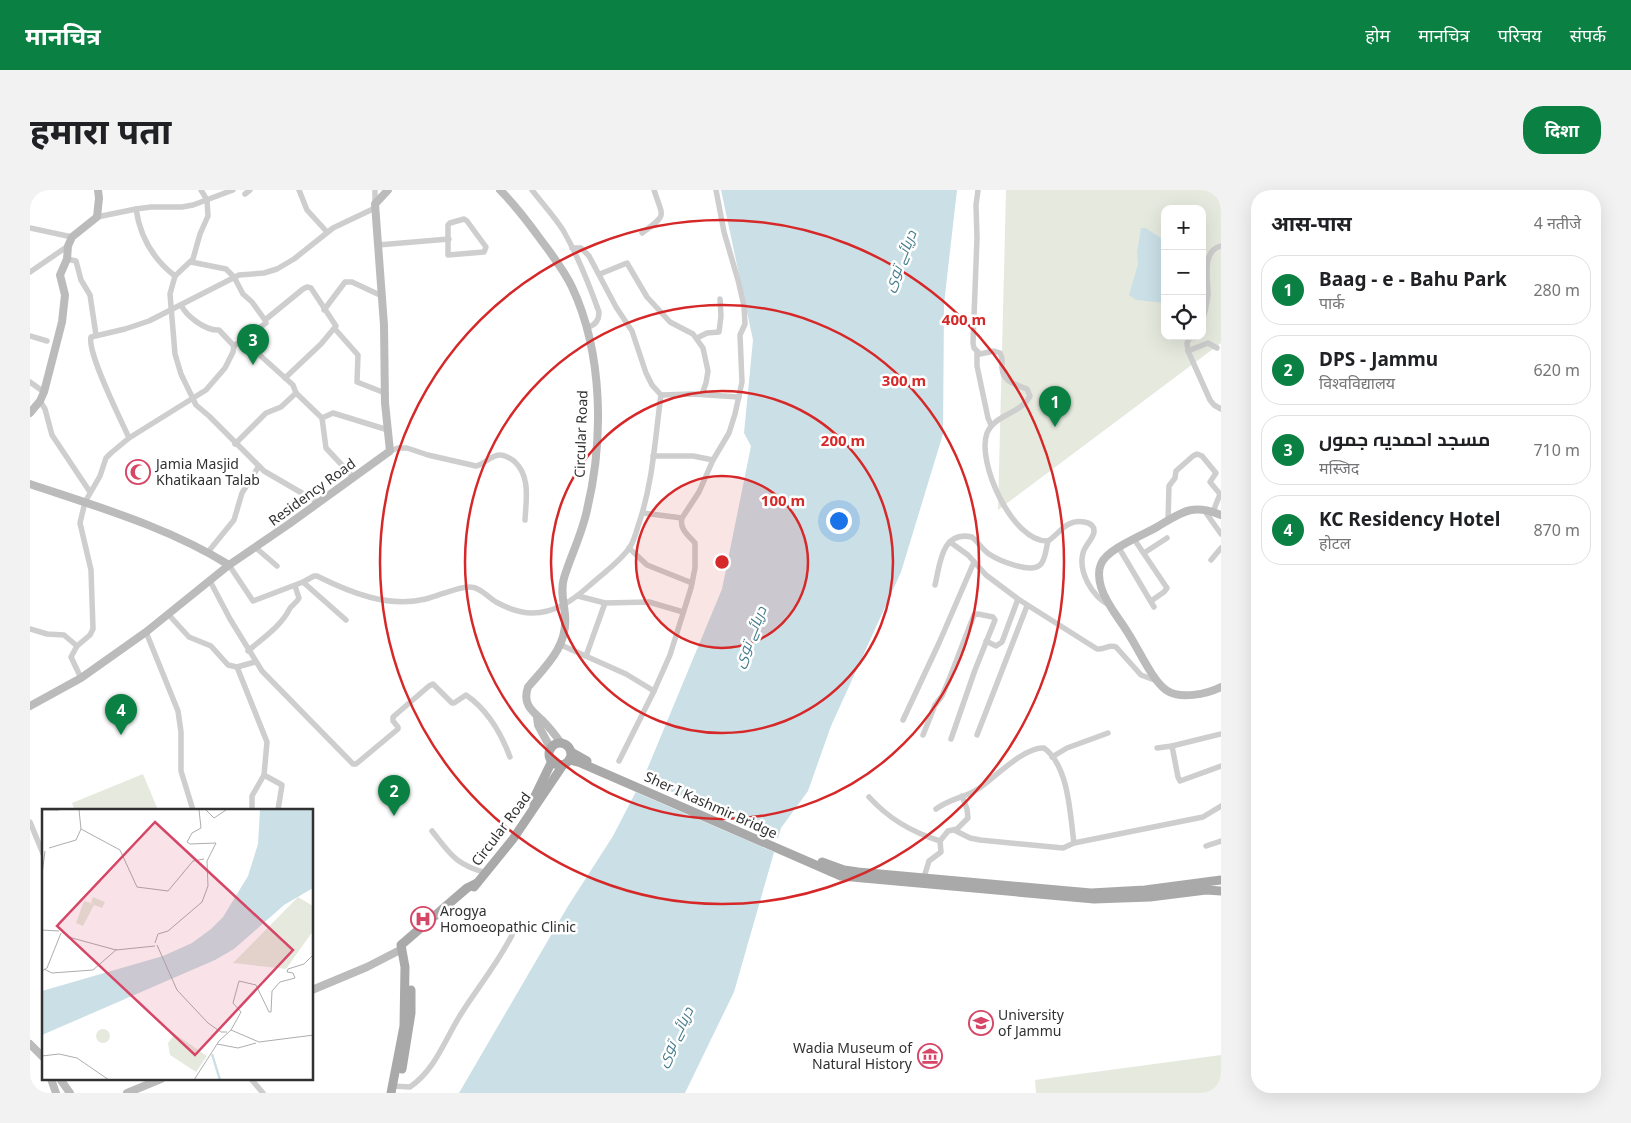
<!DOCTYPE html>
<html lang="hi">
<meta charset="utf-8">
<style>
:root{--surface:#fff;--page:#f2f2f2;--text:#202124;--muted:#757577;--line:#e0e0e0;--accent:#0b8043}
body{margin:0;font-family:"Noto Sans",Cairo,"Noto Sans Devanagari",sans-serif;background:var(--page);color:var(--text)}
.controls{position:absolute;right:15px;top:15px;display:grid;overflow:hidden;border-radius:10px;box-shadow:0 5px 20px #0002}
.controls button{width:45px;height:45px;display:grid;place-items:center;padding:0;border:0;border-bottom:1px solid var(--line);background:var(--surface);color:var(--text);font:25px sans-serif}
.you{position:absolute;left:808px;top:330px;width:18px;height:18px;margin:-12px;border:4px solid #fff;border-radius:50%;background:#1a73e8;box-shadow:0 0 0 8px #1a73e833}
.badge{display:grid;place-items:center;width:32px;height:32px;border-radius:50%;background:var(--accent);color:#fff;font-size:16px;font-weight:700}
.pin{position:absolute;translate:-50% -41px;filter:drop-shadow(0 1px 2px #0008)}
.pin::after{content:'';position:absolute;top:26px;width:18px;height:15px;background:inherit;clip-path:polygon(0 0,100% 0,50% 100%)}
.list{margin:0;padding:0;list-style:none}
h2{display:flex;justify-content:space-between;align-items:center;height:65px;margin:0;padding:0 20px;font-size:21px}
h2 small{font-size:16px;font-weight:400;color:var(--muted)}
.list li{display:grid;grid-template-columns:32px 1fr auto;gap:15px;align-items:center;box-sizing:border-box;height:70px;margin:0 10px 10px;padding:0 10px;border:1px solid var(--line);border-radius:20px}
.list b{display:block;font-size:19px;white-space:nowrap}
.list p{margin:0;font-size:16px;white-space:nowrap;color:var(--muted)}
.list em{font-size:16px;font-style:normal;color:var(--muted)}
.icon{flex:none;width:28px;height:28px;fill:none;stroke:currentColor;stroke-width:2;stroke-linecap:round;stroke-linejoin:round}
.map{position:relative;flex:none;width:1191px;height:903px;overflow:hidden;border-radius:20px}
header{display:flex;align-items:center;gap:30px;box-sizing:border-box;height:70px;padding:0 25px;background:var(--accent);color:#fff}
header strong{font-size:24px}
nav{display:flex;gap:28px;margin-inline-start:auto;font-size:18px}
.intro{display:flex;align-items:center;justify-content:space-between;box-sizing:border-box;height:120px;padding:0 30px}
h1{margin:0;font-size:35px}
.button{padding:12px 22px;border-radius:20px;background:var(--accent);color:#fff;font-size:18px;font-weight:700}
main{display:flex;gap:30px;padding:0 30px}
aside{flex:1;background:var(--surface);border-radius:20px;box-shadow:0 5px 20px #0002}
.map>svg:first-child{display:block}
</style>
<header>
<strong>मानचित्र</strong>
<nav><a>होम</a><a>मानचित्र</a><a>परिचय</a><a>संपर्क</a></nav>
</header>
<div class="intro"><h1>हमारा पता</h1><a class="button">दिशा</a></div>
<main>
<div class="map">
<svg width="1191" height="903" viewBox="0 0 1191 903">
<rect width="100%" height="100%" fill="#fff"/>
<g fill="#e6eade" fill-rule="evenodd">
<path d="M976,0H1191V153L968,320ZM1135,19H1172V146H1135Z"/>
<polygon points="113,584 128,620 45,620 42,613"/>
<polygon points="1191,865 1191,903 1006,903 1005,890"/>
</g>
<g fill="#cae0e6">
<polygon points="691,0 927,0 914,114 913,244 871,382 801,536 778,601 751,638 704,802 655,903 429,903 538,716 583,646 616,582 692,399 721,256 714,243 723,150"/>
<polygon points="1111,38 1116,38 1135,51 1135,113 1106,110 1099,105 1108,74 1107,62"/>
</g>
<polygon fill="#fff" points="610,588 750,649 746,663 603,601"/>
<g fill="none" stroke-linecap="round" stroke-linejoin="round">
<g stroke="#cecece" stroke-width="5.5">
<polyline points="171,0 177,10 178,26 170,44 163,69 145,86 140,104 145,164 151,184 166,215 179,226 234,281 289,313"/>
<polyline points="269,0 277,20 297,42"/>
<path d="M502,0C512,13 524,26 533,40C548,66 559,94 569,122C569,130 566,135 558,137"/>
<path d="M948,0L946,15L947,48L943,153L944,158L950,164L964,161L970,163C973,168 972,170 972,175C971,191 984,194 997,199L1000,206C991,224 965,224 957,243C946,272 983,353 1018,351C1026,346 1031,338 1039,334C1046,330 1065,330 1064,342C1063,349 1055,355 1053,363C1048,382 1062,406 1079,415"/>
<polyline points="215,4 220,0"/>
<polyline points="345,14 345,0"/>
<path d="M106,19C110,47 123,69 145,86"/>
<polyline points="67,27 106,19 121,17 152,17 163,15 203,0"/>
<polygon points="434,29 437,31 456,57 454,62 418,65 418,35 420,33"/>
<polyline points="0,38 42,47"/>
<path d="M612,43C638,24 633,28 624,0"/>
<polyline points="348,55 419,49"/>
<polyline points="37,69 46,71 51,90 60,105 66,145"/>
<polyline points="161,72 196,79 204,87 213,104 222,112 235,130 273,99 277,97 281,98 306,136 291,154 255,188"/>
<polyline points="0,82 38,56"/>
<polyline points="570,84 597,73 617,107 640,132 663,144 673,158 678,181 676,193 672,204"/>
<path d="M151,115C157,127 176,141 189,140L204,156"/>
<polyline points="294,120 315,92 322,92 352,106"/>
<path d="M1172,132C1175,123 1177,114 1178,105C1178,89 1171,61 1191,56"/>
<polyline points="305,139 328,165 327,192 355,203"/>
<polyline points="0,146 17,151"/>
<polyline points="1161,146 1157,153 1158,161 1180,210 1184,215 1191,219"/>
<polyline points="667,148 677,143 689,142 691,126 690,109"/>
<polyline points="213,150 263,195 266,203 292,228 296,258 324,288"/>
<polyline points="1158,161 1178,153 1187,158"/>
<polyline points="947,162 947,176 958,228 961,235"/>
<polyline points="0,192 14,202"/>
<polyline points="631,205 662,204 709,207"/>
<polyline points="10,211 15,219 22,245 60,302"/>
<polyline points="292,228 303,223 358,240"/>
<path d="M99,248C91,230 57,163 61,147L95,139L119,131L209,85L234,83L247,79L264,69L303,38L345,18"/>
<polyline points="205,254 236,223 251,217 266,203"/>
<path d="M360,261L368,258H377L398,265L446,276C455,274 461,265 470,265C476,265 480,268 484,271C501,286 496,310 495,330"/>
<polyline points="623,266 663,266 683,270"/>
<polyline points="1174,320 1191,344"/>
<polyline points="613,323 652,328"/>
<polyline points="1138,331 1139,296 1145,288 1146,281 1163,266 1167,264 1172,266 1186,283 1180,292 1190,304 1183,322"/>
<polyline points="1104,349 1137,398 1134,402 1121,411"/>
<path d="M920,352L938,365L956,385L988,409L1067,459C1074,460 1079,454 1086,457L1111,485L1127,491"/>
<polyline points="225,357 247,376"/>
<polyline points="599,358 617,375 662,393"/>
<polyline points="1089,358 1124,417"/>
<polyline points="178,362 204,330 212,303 229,276"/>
<polyline points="1114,363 1137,348"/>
<polyline points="1181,370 1191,358"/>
<polyline points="199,375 223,411 273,392"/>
<path d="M180,391L200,429L232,481L323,574H326L368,539V537L363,531V527L399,496L403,494L422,513H424L436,505C458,520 471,543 480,567"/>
<path d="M905,395C910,375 911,340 942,347C948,352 952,359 959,364C968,370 1002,385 1011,374C1016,368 1016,358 1018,351"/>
<polyline points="548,406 575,413 619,412 653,422"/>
<polyline points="138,424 159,447 181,456 198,475 207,477 225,472"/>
<path d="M316,430L273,392L284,386H287C321,403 358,418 396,409C408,406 430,396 440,397C450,397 458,407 466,412C477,418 489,423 502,423C525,423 542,411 559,396C572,384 590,372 600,357C604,351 606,343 608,336C623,294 625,248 631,205L622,195L616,183L602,141L586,117L559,66L551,58H542"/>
<polyline points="0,439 17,444 34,445 47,456"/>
<polyline points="116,442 148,521 151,542 151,581 163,620"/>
<polyline points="956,451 966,456 972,452 988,409"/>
<polyline points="531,455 596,484 624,501"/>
<path d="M218,461C233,448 250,437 259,420C261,415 267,413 269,408L265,396"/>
<polyline points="556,466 575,413"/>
<polyline points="207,477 237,552 234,585 222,606 222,620"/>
<polyline points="51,488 41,467 47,456 60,445 63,439 61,380 50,333 55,312 70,286 76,268 81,263 99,248 176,200 195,178 203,162 204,156 236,133 235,130"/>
<polyline points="873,530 909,453 944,372"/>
<polyline points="893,545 905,515 912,506 920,487 944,425 948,424 963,427 965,430 945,480 921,549"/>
<polyline points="947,545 997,416"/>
<polyline points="1142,556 1148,587 1150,591 1191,576"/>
<polyline points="1127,558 1142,556 1191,544"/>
<polyline points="1022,567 1037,558 1078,543"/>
<path d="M589,571L624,501L640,465L661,398L665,378V353C659,346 649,339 652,328L669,302L683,270L699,243L705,224L712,192L710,145L715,134L714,116L708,90L694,42L686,0"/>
<polyline points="234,585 252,595 248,620"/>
<path d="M839,607C859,629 881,642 910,651L918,641L927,639L938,628L937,619L932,606"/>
<path d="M906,619C921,608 934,608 948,599C963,589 995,556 1014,558C1039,576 1040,625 1044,653"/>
<polyline points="0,632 14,666"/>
<polyline points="924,640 940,648 950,650 1033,658 1044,653 1173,627 1191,616"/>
<path d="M402,641C421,665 426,675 457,683"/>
<polyline points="1176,656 1191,651"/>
<polyline points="894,687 899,671 911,662 910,651"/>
<polyline points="221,889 233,903"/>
<path d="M362,896L380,897C406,879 415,849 431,824C448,797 468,773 482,745"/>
</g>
<g stroke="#bbb" stroke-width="8">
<path d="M470,0C485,15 498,32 511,50C522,65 534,80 542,97C573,163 574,249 557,320C552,344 541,365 534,388C530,401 534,412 535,425C538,456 517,475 498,497C492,514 502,521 513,531C520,538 526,546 531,553"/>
<polyline points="0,223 10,211 14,202 32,132 35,105 30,85 37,69 38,56 42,47 67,27 69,8 68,0"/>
<path d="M0,294C68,317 138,337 199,375"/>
<path d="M1191,325C1162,313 1152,322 1127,337C1113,345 1077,359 1071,374C1068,381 1069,390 1071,397C1076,414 1089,428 1098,443C1108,458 1122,490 1136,500C1150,510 1177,504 1191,497"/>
<polyline points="0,516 51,488 116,442 199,375 259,334 360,261 355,213 354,135 345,14 358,0"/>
<polyline points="507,527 508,535 521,559"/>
<polyline points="282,800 337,777 372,759"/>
<polyline points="0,854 14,868"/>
<polyline points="21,889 26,903"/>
<polyline points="30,889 40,903"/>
<polyline points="97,903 131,889"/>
</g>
<g stroke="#a9a9a9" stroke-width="9">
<circle cx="530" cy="564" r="11"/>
<polyline points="541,562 557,571"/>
<polyline points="540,570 551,573 811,686 1064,709 1120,707 1176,700 1191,701"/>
<polyline points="504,616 505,606 522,571"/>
<polyline points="792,672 814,680 828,682 1061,703 1115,700 1191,690"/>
<polyline points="444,697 483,649 533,575"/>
<polyline points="372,879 381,823 381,800"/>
<polyline points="361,903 374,836 375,777 371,755 437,698 447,693"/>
</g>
</g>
<circle cx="692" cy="372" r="86" fill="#d62828" fill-opacity=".12"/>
<g fill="none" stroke="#d62828" stroke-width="2.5">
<circle cx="692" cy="372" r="86"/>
<circle cx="692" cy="372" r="171"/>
<circle cx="692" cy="372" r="257"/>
<circle cx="692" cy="372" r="342"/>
</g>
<defs>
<symbol id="mosque-ring" viewBox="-11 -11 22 22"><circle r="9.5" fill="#fff" stroke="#d64666" stroke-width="1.5"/><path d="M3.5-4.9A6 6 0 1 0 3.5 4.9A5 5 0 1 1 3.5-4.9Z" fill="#d64666"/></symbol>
<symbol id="hospital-ring" viewBox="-11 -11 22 22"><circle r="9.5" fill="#fff" stroke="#d64666" stroke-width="1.5"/><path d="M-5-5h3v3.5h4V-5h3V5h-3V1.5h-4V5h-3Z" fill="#d64666"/></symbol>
<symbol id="university-ring" viewBox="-11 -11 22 22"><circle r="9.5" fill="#fff" stroke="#d64666" stroke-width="1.5"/><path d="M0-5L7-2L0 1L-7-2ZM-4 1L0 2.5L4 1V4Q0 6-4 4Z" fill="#d64666"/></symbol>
<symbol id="museum-ring" viewBox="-11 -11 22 22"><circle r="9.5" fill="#fff" stroke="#d64666" stroke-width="1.5"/><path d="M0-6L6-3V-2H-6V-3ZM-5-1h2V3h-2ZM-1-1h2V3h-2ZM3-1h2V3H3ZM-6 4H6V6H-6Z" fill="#d64666"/></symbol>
</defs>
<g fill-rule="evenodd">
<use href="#mosque-ring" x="94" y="268" width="28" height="28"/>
<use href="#hospital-ring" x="379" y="715" width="28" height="28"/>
<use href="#university-ring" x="937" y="819" width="28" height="28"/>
<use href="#museum-ring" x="886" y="852" width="28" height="28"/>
</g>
<g text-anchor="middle" stroke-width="5" stroke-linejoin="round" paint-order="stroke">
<g font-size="14" fill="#313131" stroke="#fff">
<text transform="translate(551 244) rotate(-88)" y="5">Circular Road</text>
<text transform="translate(282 302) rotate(-36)" y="5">Residency Road</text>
<text transform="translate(681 615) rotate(24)" y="5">Sher I Kashmir Bridge</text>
<text transform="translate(471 639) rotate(-53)" y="5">Circular Road</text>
</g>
<g font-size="14" fill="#313131" stroke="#fff" text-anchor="start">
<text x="126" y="279">Jamia Masjid<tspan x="126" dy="16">Khatikaan Talab</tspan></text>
<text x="410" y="726">Arogya<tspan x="410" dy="16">Homoeopathic Clinic</tspan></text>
<text x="968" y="830">University<tspan x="968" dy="16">of Jammu</tspan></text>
<text x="882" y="863" text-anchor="end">Wadia Museum of<tspan x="882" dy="16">Natural History</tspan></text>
</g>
<g font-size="15" font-style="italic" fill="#467c8d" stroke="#fff">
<text transform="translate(870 71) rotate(-68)" y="5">دریائے توی</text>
<text transform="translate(720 447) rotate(-68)" y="5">دریائے توی</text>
<text transform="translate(645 847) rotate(-64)" y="5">دریائے توی</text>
</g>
</g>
<g transform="translate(12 619)">
<rect width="271" height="271" fill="#fff"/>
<path d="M51,88L63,93L60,99L52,96L41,117L34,114L42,92L52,95L49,93ZM256,88L271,97V122L244,160L191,154ZM54 227a7 7 0 1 1 14 0a7 7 0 1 1-14 0ZM133,225L165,247L154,263L128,246L126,234Z" fill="#e6eade"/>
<path d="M218,1H271V79L242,96L192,140L173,151L0,226V182L121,147L150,134L169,120L181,108L206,67L216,35Z" fill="#cae0e6"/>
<path fill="none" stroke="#cae0e6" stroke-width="2.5" d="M170,245L178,271"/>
<path fill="none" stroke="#adadad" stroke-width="1" d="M0,1H17M157,1L159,19L150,24L145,33L148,35L174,34L165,52M164,1L172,9L184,1M39,20L78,41L95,78L126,82L151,52L162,50M7,39L34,31L39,20L37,1M0,65L3,42M0,121L17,122M20,123L30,129L74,141L113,137M113,134L116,125L126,122L160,93L166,77L165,52M115,136L135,181L166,214L179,223H185M2,160L10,164L51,161L75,140M0,162L5,159L19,124M229,203L230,182L238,173L253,169L251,164L245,163L246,160L262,155L272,145M189,221L199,203L191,194L197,172L214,176L227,203H229M175,235L196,239L214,234M0,247L17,245L35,249L67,271M152,271L177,232L189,221L217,233L272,226"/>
<path fill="#d64666" fill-opacity="0.15" stroke="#d64666" stroke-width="2.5" d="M113,13L251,141L153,246L15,117Z"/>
<rect width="271" height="271" fill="none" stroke="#313131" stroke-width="2.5"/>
</g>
<circle cx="692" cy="372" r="8" fill="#d62828" stroke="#fff" stroke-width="2.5"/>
<g font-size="15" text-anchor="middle" font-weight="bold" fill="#d62828" stroke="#fff" stroke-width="5" stroke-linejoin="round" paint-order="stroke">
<text x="934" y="135">400 m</text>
<text x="874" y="196">300 m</text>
<text x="813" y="256">200 m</text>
<text x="753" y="316">100 m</text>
</g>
</svg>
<div class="controls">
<button>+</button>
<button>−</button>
<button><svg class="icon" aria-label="locate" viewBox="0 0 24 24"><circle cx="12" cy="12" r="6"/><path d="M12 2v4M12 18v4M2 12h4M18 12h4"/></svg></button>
</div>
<div class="you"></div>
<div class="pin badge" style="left:1025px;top:237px">1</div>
<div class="pin badge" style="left:364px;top:626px">2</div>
<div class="pin badge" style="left:223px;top:175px">3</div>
<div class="pin badge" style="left:91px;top:545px">4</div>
</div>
<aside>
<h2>आस-पास<small>4 नतीजे</small></h2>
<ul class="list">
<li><span class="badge">1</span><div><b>Baag - e - Bahu Park</b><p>पार्क</p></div><em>280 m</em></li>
<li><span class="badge">2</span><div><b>DPS - Jammu</b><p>विश्वविद्यालय</p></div><em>620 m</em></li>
<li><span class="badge">3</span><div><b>مسجد احمدیہ جموں</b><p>मस्जिद</p></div><em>710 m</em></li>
<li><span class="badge">4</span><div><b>KC Residency Hotel</b><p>होटल</p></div><em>870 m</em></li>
</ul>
</aside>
</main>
